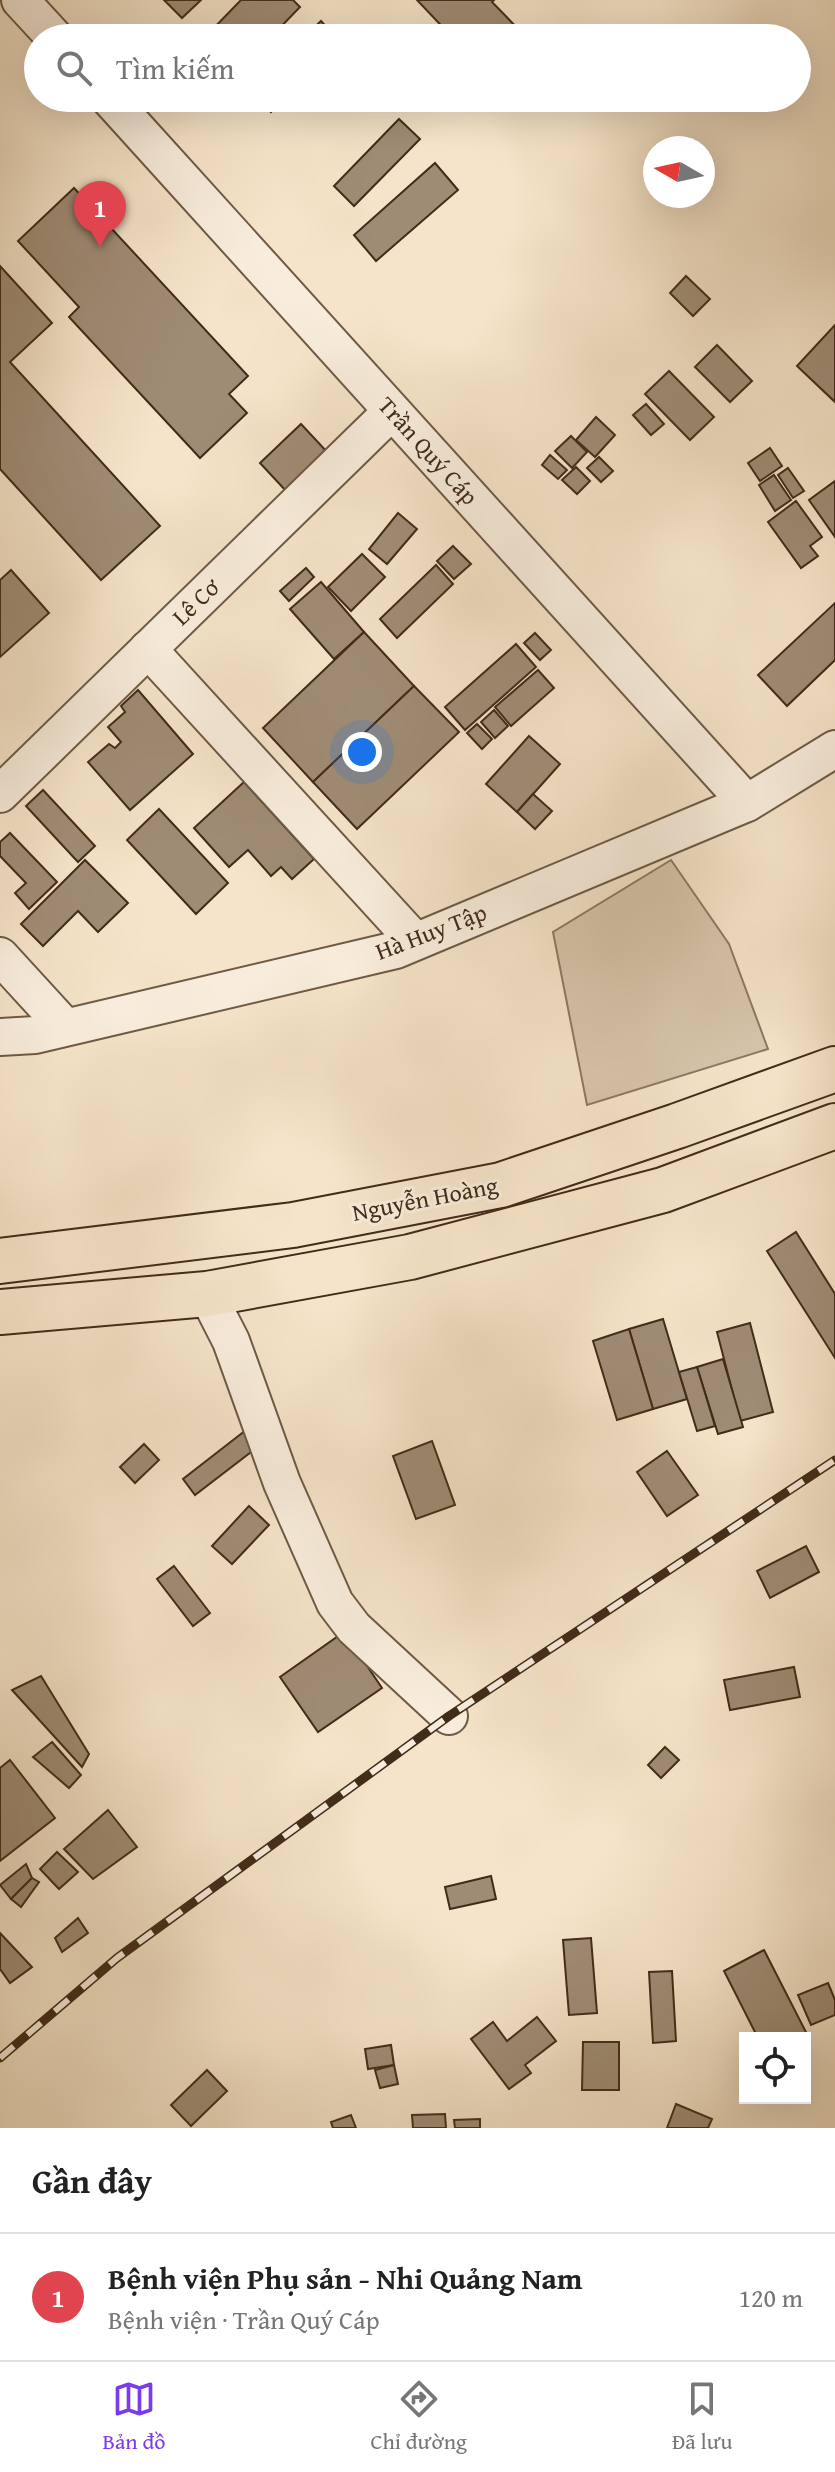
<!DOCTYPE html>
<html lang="vi">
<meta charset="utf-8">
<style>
:root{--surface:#fff;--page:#f2f2f2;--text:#222;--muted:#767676;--line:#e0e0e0;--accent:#7c3aed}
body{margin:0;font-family:"Gentium Book Plus",serif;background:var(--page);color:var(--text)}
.controls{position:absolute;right:24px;bottom:24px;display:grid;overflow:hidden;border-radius:0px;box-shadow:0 8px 32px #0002}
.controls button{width:72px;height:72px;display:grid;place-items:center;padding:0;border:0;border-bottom:2px solid var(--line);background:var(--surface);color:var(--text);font:40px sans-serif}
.compass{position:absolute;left:643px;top:136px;width:72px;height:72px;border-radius:50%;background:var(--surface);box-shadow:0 8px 32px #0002;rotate:279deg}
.you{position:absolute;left:362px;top:752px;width:28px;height:28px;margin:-20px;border:6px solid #fff;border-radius:50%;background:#1a73e8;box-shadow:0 0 0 12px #1a73e833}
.badge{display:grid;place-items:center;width:52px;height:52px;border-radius:50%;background:var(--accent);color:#fff;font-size:26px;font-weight:700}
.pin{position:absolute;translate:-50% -66px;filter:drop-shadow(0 2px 4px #0008)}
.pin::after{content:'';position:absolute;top:42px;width:28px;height:24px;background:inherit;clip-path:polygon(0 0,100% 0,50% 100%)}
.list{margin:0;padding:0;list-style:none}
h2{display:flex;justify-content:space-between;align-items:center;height:104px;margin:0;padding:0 32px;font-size:34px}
h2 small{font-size:26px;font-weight:400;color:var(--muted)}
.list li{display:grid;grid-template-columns:52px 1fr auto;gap:24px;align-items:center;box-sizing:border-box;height:128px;padding:0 32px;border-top:2px solid var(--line)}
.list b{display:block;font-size:30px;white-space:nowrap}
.list p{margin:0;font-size:26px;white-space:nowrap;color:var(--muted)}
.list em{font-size:26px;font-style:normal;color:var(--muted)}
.icon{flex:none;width:44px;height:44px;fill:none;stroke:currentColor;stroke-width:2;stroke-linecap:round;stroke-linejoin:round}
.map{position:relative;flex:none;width:835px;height:2128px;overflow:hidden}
.search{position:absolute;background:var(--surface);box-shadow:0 8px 32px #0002;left:24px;right:24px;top:24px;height:88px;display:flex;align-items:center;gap:20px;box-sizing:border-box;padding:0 28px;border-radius:44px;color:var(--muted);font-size:30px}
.sheet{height:232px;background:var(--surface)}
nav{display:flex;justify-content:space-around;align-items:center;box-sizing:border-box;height:112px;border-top:2px solid var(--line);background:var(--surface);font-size:22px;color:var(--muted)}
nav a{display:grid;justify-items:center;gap:4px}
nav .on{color:var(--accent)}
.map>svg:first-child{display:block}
</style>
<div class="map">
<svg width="835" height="2128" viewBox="0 0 835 2128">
<rect width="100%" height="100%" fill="#f5e4c9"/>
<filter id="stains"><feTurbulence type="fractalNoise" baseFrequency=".0025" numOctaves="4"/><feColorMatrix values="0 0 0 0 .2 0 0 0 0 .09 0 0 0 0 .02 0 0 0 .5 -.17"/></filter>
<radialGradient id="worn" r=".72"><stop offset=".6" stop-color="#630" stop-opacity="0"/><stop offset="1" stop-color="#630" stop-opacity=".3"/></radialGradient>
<polygon fill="#d6c5ab" stroke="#8c7862" stroke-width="2" points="671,860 729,944 768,1049 587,1105 553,932"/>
<g fill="#9f8c75" stroke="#412c19" stroke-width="2">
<polygon points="164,0 201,0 182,18"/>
<polygon points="241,0 293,0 300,7 270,38 213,38 208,34"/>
<polygon points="417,0 494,0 492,2 527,38 453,38"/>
<polygon points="321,21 336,38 303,38"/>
<polygon points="258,98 285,98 271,112"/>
<polygon points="399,119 420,139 354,206 334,186"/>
<polygon points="435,163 458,190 376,261 354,235"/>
<polygon points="74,188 248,376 229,394 247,413 200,458 69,317 79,307 18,241"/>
<polygon points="0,266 52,323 10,362 160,526 101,580 0,469"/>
<polygon points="686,276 710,299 693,316 670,293"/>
<polygon points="835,325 835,402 797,366"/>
<polygon points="717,345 752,381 730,402 695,367"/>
<polygon points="669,371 714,417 690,440 645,394"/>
<polygon points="646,404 664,424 651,435 633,415"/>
<polygon points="596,417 615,435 595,457 576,440"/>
<polygon points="301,424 328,453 287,492 260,463"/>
<polygon points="571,436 587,452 572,468 555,451"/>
<polygon points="770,448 782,466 760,481 748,463"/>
<polygon points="550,455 567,470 558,479 542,465"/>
<polygon points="599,457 613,471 601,482 587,468"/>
<polygon points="576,467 590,481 577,494 562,480"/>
<polygon points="788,468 804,491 793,498 778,475"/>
<polygon points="774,475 791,500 775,511 759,485"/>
<polygon points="835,481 835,537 809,500"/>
<polygon points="796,501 822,537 810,546 818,556 801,568 768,522"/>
<polygon points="398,513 417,529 387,564 369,549"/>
<polygon points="453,546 471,564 454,579 437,561"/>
<polygon points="362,554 385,577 351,611 328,587"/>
<polygon points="436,565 453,584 397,638 380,619"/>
<polygon points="306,568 314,577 289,601 280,591"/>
<polygon points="11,570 49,613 0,657 0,580"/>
<polygon points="321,582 364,632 334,659 290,609"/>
<polygon points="835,603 835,660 787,706 758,675"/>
<polygon points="364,632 414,686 313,782 263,728"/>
<polygon points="535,633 551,650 540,660 524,643"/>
<polygon points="516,644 536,667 465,730 445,707"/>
<polygon points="538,670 554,688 511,726 495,707"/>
<polygon points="414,686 459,732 357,829 313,782"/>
<polygon points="138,690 193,754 130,810 88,762 109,744 115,748 121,742 108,727 125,712 121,706"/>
<polygon points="494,710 508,726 495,738 481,722"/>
<polygon points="477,724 492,739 482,749 467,733"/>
<polygon points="529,736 560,764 517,812 486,784"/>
<polygon points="244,782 314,859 292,879 281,867 271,876 248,850 229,867 194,828"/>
<polygon points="43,790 95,846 78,862 26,806"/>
<polygon points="533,794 552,811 535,829 517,812"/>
<polygon points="159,809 228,883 196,914 127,840"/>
<polygon points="10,833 57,882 29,909 15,893 26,883 0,856 0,842"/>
<polygon points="85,860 128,903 98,932 78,911 43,946 21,924"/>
<polygon points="796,1232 835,1294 835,1358 767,1251"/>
<polygon points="663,1319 687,1399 653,1409 629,1329"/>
<polygon points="750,1323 773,1412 740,1421 717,1332"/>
<polygon points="629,1329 653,1409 617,1420 593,1341"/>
<polygon points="723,1359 743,1427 718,1434 697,1367"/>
<polygon points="697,1367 715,1426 697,1431 679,1372"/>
<polygon points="255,1423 264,1442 195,1495 183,1479"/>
<polygon points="432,1441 455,1505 416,1519 393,1456"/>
<polygon points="144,1444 159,1460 135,1483 120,1467"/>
<polygon points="667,1451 698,1495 667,1516 637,1472"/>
<polygon points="249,1506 269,1525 232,1564 212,1546"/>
<polygon points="806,1546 819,1572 770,1598 757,1571"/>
<polygon points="174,1566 210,1613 193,1626 157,1579"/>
<polygon points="344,1632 382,1688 318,1732 280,1677"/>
<polygon points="794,1667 800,1697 730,1710 724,1680"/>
<polygon points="41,1676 89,1754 82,1767 12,1690"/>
<polygon points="52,1742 81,1775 69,1788 33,1757"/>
<polygon points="665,1747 679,1760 661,1778 648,1765"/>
<polygon points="10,1760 55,1818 0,1861 0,1768"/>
<polygon points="108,1810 137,1847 93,1879 64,1849"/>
<polygon points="57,1852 78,1872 59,1889 40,1869"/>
<polygon points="26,1864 32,1878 11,1899 0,1885"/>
<polygon points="491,1876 496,1899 450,1909 445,1887"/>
<polygon points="32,1878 39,1882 21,1907 11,1899"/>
<polygon points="78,1918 88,1933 62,1952 55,1938"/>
<polygon points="0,1933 32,1967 10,1983 0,1969"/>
<polygon points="591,1938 597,2013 569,2015 563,1940"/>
<polygon points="764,1950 810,2040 805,2042 805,2038 758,2038 724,1971"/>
<polygon points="672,1971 676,2041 653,2043 649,1972"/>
<polygon points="828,1983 835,2000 835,2015 811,2025 798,1995"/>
<polygon points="537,2017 556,2041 525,2065 531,2073 509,2089 471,2039 493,2022 507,2041"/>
<polygon points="583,2042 619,2042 619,2090 582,2090"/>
<polygon points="391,2045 394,2065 368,2069 365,2049"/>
<polygon points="394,2065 398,2084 380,2088 375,2070"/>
<polygon points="207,2070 227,2091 191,2126 171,2105"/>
<polygon points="676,2104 712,2119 708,2128 667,2128"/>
<polygon points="445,2114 446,2128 413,2128 412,2115"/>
<polygon points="351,2115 356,2128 333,2128 331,2122"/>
<polygon points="480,2119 480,2128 455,2128 454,2120"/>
</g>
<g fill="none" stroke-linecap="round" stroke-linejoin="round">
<defs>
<g id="street">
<polyline points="20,0 55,38"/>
<polyline points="109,98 747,803"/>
<polyline points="148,649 415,941"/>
<polyline points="0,794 392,411"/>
<polyline points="0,956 65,1027"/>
<polyline points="0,1037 35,1035 396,950 747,803 835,749"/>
<polyline points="207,1294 231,1341 282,1483 335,1603 354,1628 449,1716"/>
</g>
<g id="highway">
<polyline points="0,1261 293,1225 501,1185 677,1126 835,1069"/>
<polyline points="0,1312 207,1294 410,1257 663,1190 835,1126"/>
</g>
</defs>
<use href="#street" stroke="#6e5a45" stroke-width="40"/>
<use href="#highway" stroke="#412c19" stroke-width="48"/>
<use href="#street" stroke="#f8eddc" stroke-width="36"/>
<use href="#highway" stroke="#f5e4c9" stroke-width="44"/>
<defs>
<polyline id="rail" points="0,2058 117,1958 449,1716 835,1460"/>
</defs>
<use href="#rail" stroke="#412c19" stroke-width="9"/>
<use href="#rail" stroke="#f8eddc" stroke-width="6" stroke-dasharray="18" stroke-linecap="butt"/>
</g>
<g text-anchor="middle" stroke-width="6" stroke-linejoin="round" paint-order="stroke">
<g font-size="24" fill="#412c19" stroke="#f8eddc">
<text transform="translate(428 451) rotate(48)" y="8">Trần Quý Cáp</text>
<text transform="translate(196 602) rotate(-44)" y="8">Lê Cơ</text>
<text transform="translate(431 932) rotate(-21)" y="8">Hà Huy Tập</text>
<text transform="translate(425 1199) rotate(-11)" y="8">Nguyễn Hoàng</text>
</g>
</g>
<rect width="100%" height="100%" filter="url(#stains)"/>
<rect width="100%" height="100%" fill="url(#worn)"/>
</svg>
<div class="controls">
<button><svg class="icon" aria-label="locate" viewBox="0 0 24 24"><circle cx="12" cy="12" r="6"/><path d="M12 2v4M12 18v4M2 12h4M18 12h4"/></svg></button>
</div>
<svg class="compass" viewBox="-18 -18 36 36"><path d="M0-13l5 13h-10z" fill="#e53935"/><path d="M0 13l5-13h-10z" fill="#767676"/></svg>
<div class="you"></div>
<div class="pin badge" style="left:100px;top:247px;background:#e0444e">1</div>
<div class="search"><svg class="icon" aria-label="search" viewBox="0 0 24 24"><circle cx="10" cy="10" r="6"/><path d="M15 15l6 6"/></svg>Tìm kiếm</div>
</div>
<section class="sheet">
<h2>Gần đây<small></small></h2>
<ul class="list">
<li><span class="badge" style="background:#e0444e">1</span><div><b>Bệnh viện Phụ sản - Nhi Quảng Nam</b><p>Bệnh viện · Trần Quý Cáp</p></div><em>120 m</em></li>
</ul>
</section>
<nav>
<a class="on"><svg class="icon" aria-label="map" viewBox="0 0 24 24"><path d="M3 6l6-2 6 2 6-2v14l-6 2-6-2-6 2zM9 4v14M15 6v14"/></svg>Bản đồ</a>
<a><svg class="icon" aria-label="directions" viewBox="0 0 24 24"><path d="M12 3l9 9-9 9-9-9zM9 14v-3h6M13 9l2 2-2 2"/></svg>Chỉ đường</a>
<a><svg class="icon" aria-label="saved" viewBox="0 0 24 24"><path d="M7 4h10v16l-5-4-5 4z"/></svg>Đã lưu</a>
</nav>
